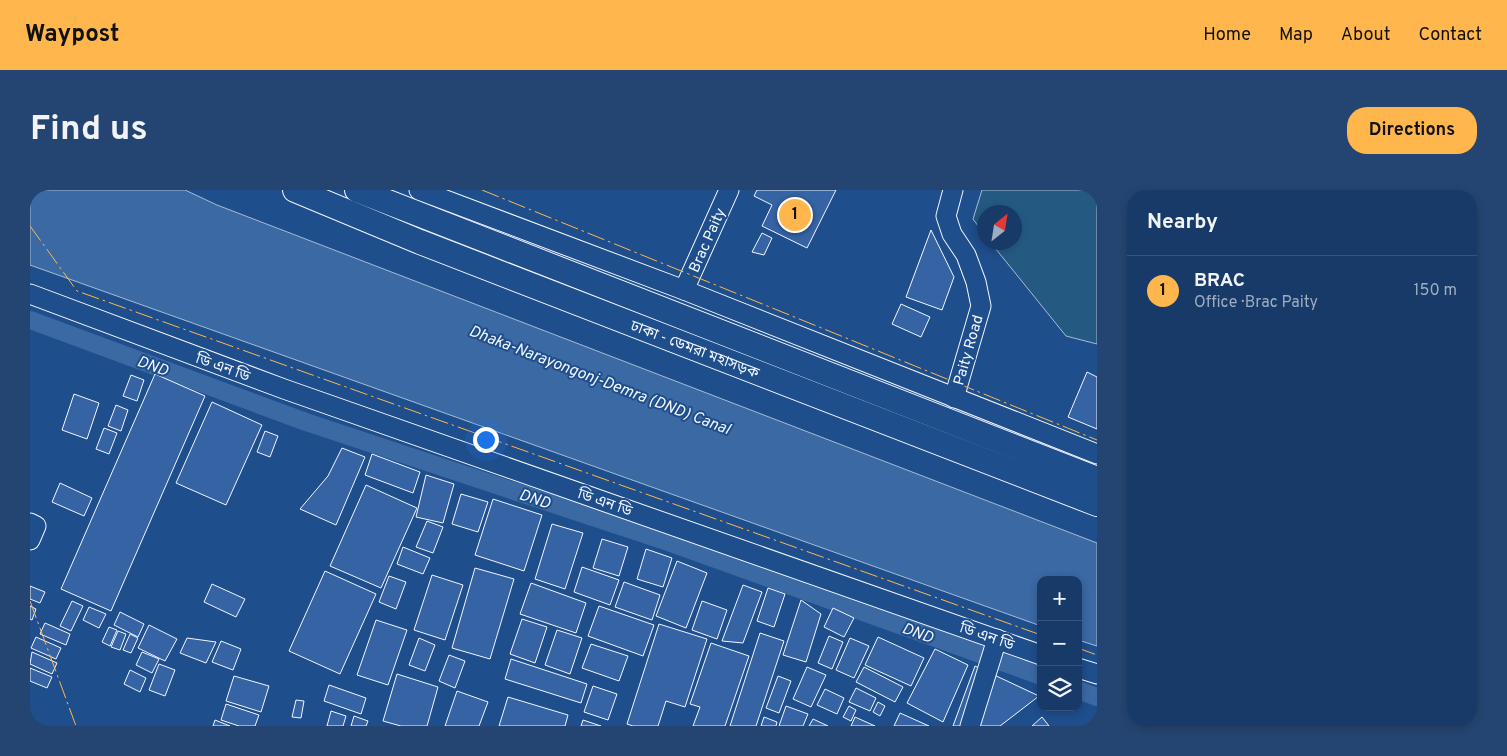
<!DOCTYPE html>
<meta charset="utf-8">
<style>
:root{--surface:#173a69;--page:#244571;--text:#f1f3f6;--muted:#9eadc0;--line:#36547d;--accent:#ffb74d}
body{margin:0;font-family:Overpass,"Noto Sans Bengali",sans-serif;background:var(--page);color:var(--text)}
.controls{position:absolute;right:15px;bottom:15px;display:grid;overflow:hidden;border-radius:10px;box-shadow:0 2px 8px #0003}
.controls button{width:45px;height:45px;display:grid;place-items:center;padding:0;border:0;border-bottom:1px solid var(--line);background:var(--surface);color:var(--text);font:25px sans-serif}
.compass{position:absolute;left:947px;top:15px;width:45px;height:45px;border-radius:50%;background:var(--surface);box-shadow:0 2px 8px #0003;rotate:30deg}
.you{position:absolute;left:455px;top:249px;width:18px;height:18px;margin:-12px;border:4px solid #fff;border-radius:50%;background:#1a73e8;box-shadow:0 0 0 8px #1a73e833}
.badge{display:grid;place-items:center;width:32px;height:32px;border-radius:50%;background:var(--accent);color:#111;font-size:16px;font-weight:700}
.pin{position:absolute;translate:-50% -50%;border:2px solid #fff;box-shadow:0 1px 5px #0006}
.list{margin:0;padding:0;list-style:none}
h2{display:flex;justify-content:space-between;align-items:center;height:65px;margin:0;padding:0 20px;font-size:21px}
h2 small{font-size:16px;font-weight:400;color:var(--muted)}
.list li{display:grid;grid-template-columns:32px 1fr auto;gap:15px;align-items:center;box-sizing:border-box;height:70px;padding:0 20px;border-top:1px solid var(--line)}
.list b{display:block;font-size:19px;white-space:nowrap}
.list p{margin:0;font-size:16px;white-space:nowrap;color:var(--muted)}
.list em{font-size:16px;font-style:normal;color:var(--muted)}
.icon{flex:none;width:28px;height:28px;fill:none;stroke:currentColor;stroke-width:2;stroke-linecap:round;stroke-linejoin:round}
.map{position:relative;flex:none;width:1067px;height:536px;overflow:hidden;border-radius:20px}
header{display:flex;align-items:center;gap:30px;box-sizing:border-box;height:70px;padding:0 25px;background:var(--accent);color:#111}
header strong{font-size:24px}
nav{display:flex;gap:28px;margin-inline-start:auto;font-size:18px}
.intro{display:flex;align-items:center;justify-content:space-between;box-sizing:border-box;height:120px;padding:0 30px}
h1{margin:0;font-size:35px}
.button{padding:12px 22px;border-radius:20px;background:var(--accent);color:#111;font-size:18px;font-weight:700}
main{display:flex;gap:30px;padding:0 30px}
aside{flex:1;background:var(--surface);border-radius:20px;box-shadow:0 2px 8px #0003}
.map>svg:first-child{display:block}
</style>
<header>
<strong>Waypost</strong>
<nav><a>Home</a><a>Map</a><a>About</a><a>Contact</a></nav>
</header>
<div class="intro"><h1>Find us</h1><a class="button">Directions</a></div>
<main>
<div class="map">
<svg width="1067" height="536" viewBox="0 0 1067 536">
<rect width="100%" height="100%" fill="#1f4e8c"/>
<polygon fill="#245a82" stroke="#a8bbd7" points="952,0 1067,0 1067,154 1036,146 961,53 984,52 984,22 954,22 954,44 943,29"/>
<polygon fill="#3b69a3" stroke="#a8bbd7" points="0,0 155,0 187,15 1067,353 1067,456 1048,450 1048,390 1011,390 1011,436 0,75"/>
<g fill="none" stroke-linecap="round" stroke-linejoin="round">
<g stroke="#3b69a3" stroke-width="18">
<polyline points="0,130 276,232 641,353 1011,486"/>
<polyline points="1048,500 1067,507"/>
</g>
</g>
<g fill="#3563a3" stroke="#f2f6ff">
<polygon points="727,0 806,0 777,58 732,36 742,15 724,6"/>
<polygon points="901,40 924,87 912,120 876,107"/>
<polygon points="732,43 742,48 734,65 722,62"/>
<polygon points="871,114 900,127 891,147 862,134"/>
<polygon points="1057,182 1067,187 1067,239 1038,227"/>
<polygon points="125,184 175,206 81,421 31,399"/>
<polygon points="101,185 114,190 107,211 93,206"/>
<polygon points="44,204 69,213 57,249 32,240"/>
<polygon points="182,212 232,235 196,315 146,293"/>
<polygon points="86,215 98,220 91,241 78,236"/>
<polygon points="74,238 87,243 79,264 66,259"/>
<polygon points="235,241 248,246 240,267 227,262"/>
<polygon points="312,258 335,267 306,335 270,319 298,286"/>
<polygon points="342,264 390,282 383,303 335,285"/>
<polygon points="396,285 424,294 413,333 386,327"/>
<polygon points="30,293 62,308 54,326 22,312"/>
<polygon points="336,295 387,318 351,398 300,376"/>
<polygon points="431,304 458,312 448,342 422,334"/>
<polygon points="463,309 512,325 494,381 445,365"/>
<polygon points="397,331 413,337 403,363 386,357"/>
<polygon points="522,334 553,343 535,399 505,389"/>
<polygon points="572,349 598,357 589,386 563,378"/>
<polygon points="373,357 400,368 393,384 367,374"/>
<polygon points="616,359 642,368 633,397 607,389"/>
<polygon points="647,371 677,383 656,438 626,426"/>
<polygon points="552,377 589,390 580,415 544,402"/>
<polygon points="445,378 484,389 460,469 422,458"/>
<polygon points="295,381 346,404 310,484 259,461"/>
<polygon points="402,385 433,395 415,450 384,440"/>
<polygon points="359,386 376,392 366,419 349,412"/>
<polygon points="594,392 630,405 622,430 585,417"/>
<polygon points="501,393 556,413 546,443 490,424"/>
<polygon points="182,394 215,409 206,427 174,412"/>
<polygon points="713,395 732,402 713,453 692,451"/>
<polygon points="0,396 15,402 10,413 0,409"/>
<polygon points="738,398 755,404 744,437 727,431"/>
<polygon points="771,410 791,424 776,472 753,465"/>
<polygon points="42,411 53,416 41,441 30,436"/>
<polygon points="672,411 697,420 687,449 662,440"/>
<polygon points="0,416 6,419 2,430 0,429"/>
<polygon points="569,416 624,435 613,466 558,446"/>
<polygon points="59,417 76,424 69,438 53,430"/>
<polygon points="803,418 824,428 814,447 794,437"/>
<polygon points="90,422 114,434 108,447 84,435"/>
<polygon points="492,429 517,437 505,473 480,464"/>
<polygon points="346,430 377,440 358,495 327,485"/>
<polygon points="15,433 40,444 36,455 10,444"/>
<polygon points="629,434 677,449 655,517 636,511 628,536 603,536 597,534"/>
<polygon points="119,435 147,449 135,471 108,458"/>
<polygon points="79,437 87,440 80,456 72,452"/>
<polygon points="527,440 552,448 540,484 515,475"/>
<polygon points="88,441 96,444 90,460 81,457"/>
<polygon points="730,443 754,451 726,536 700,536"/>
<polygon points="100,444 108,448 101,463 93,460"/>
<polygon points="799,446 813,452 802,479 788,473"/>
<polygon points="6,447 31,458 26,469 1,458"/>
<polygon points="848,447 894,468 881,496 835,475"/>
<polygon points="157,448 186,452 176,473 150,463"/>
<polygon points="389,448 405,455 395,481 379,475"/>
<polygon points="820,448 839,456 824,488 806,480"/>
<polygon points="191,451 211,459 203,480 182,472"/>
<polygon points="681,453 719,466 695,536 663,536 670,517 660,514"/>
<polygon points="561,454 598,466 589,491 552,478"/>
<polygon points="905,459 938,475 913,532 877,513"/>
<polygon points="2,462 27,473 22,484 0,474"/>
<polygon points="112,462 129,469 122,483 106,475"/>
<polygon points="419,465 435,471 425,498 409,491"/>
<polygon points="481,469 557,494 551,513 475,489"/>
<polygon points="129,474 145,480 135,506 119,500"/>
<polygon points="945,476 1009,506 970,536 923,536"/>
<polygon points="777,477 796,485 781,517 763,509"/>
<polygon points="834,477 873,497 865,512 826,492"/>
<polygon points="0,478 22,487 17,498 0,491"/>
<polygon points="100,480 116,488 110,502 94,494"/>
<polygon points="367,484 408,497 397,536 371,536 353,531"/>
<polygon points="204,486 239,496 231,522 196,511"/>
<polygon points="748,486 761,491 749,523 736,518"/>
<polygon points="299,495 336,508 331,524 294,511"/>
<polygon points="563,496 587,504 578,530 554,522"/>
<polygon points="826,498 846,508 840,521 819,512"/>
<polygon points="795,499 814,508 807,524 787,515"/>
<polygon points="427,501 458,512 449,536 415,536"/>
<polygon points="478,507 538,525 535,536 469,536"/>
<polygon points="266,510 274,511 271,528 262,527"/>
<polygon points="848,512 855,516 850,526 843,522"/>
<polygon points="196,514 229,525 225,536 209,536 191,530"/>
<polygon points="756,516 778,524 773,536 749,536"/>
<polygon points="819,516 826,520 821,531 813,527"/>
<polygon points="301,521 316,526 313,536 297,536"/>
<polygon points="870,523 899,536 864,536"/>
<polygon points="324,526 338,531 336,536 321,536"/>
<polygon points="734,527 747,532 746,536 731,536"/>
<polygon points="825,527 845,536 821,536"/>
<polygon points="1012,527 1019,536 1002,536"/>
<polygon points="783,529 798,536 779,536"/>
<polygon points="185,530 200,536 183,536"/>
<polygon points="553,530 571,536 551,536"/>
</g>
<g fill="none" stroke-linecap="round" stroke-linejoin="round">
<defs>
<g id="minor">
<polyline points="389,0 654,100 1067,264"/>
<polyline points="923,0 916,26 922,44 936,65 946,92 951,116 924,208"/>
<polyline points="654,100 699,0"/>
<polyline points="0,104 254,199 1011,465"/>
<polyline points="0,333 6,336 0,350"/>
<polyline points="1048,478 1067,484"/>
<polyline points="940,536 967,449"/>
</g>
<g id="major">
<polyline points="265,0 390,52 1067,314"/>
<polyline points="327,0 1067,289"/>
</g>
</defs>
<use href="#minor" stroke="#f2f6ff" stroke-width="21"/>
<use href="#major" stroke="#f2f6ff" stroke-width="26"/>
<use href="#minor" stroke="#1f4e8c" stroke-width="19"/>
<use href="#major" stroke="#1f4e8c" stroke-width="24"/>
<g stroke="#ffb74d" stroke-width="1" stroke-dasharray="18 4 2.5 4" stroke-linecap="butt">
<polyline points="452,0 1067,250"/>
<polyline points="0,36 47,101 1011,445"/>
<polyline points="0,411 46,536"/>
<polyline points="1048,458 1067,465"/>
</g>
</g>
<g text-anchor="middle" stroke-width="4" stroke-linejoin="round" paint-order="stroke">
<g font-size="15" fill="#f2f6ff" stroke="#1f4e8c">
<text transform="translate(677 50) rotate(-66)" y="5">Brac Paity</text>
<text transform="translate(665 159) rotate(21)" y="5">ঢাকা - ডেমরা মহাসড়ক</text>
<text transform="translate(938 160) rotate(-74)" y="5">Paity Road</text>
<text transform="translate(193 177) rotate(20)" y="5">ডি এন ডি</text>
<text transform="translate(575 312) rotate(19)" y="5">ডি এন ডি</text>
<text transform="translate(957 446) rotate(19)" y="5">ডি এন ডি</text>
</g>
<g font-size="16" font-style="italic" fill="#f2f6ff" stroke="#1f4e8c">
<text transform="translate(123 175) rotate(20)" y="6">DND</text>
<text transform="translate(570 189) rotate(21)" y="6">Dhaka-Narayongonj-Demra (DND) Canal</text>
<text transform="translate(505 308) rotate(18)" y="6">DND</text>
<text transform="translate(888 442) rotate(20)" y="6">DND</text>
</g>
</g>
</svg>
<div class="controls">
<button>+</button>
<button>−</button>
<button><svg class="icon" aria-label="layers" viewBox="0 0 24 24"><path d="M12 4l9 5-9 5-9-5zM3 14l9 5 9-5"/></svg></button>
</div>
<svg class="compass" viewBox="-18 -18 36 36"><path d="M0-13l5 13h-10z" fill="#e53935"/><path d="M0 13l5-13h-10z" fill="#9eadc0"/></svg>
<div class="you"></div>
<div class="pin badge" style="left:765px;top:25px">1</div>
</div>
<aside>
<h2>Nearby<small></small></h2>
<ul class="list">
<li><span class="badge">1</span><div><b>BRAC</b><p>Office · Brac Paity</p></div><em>150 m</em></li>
</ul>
</aside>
</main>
